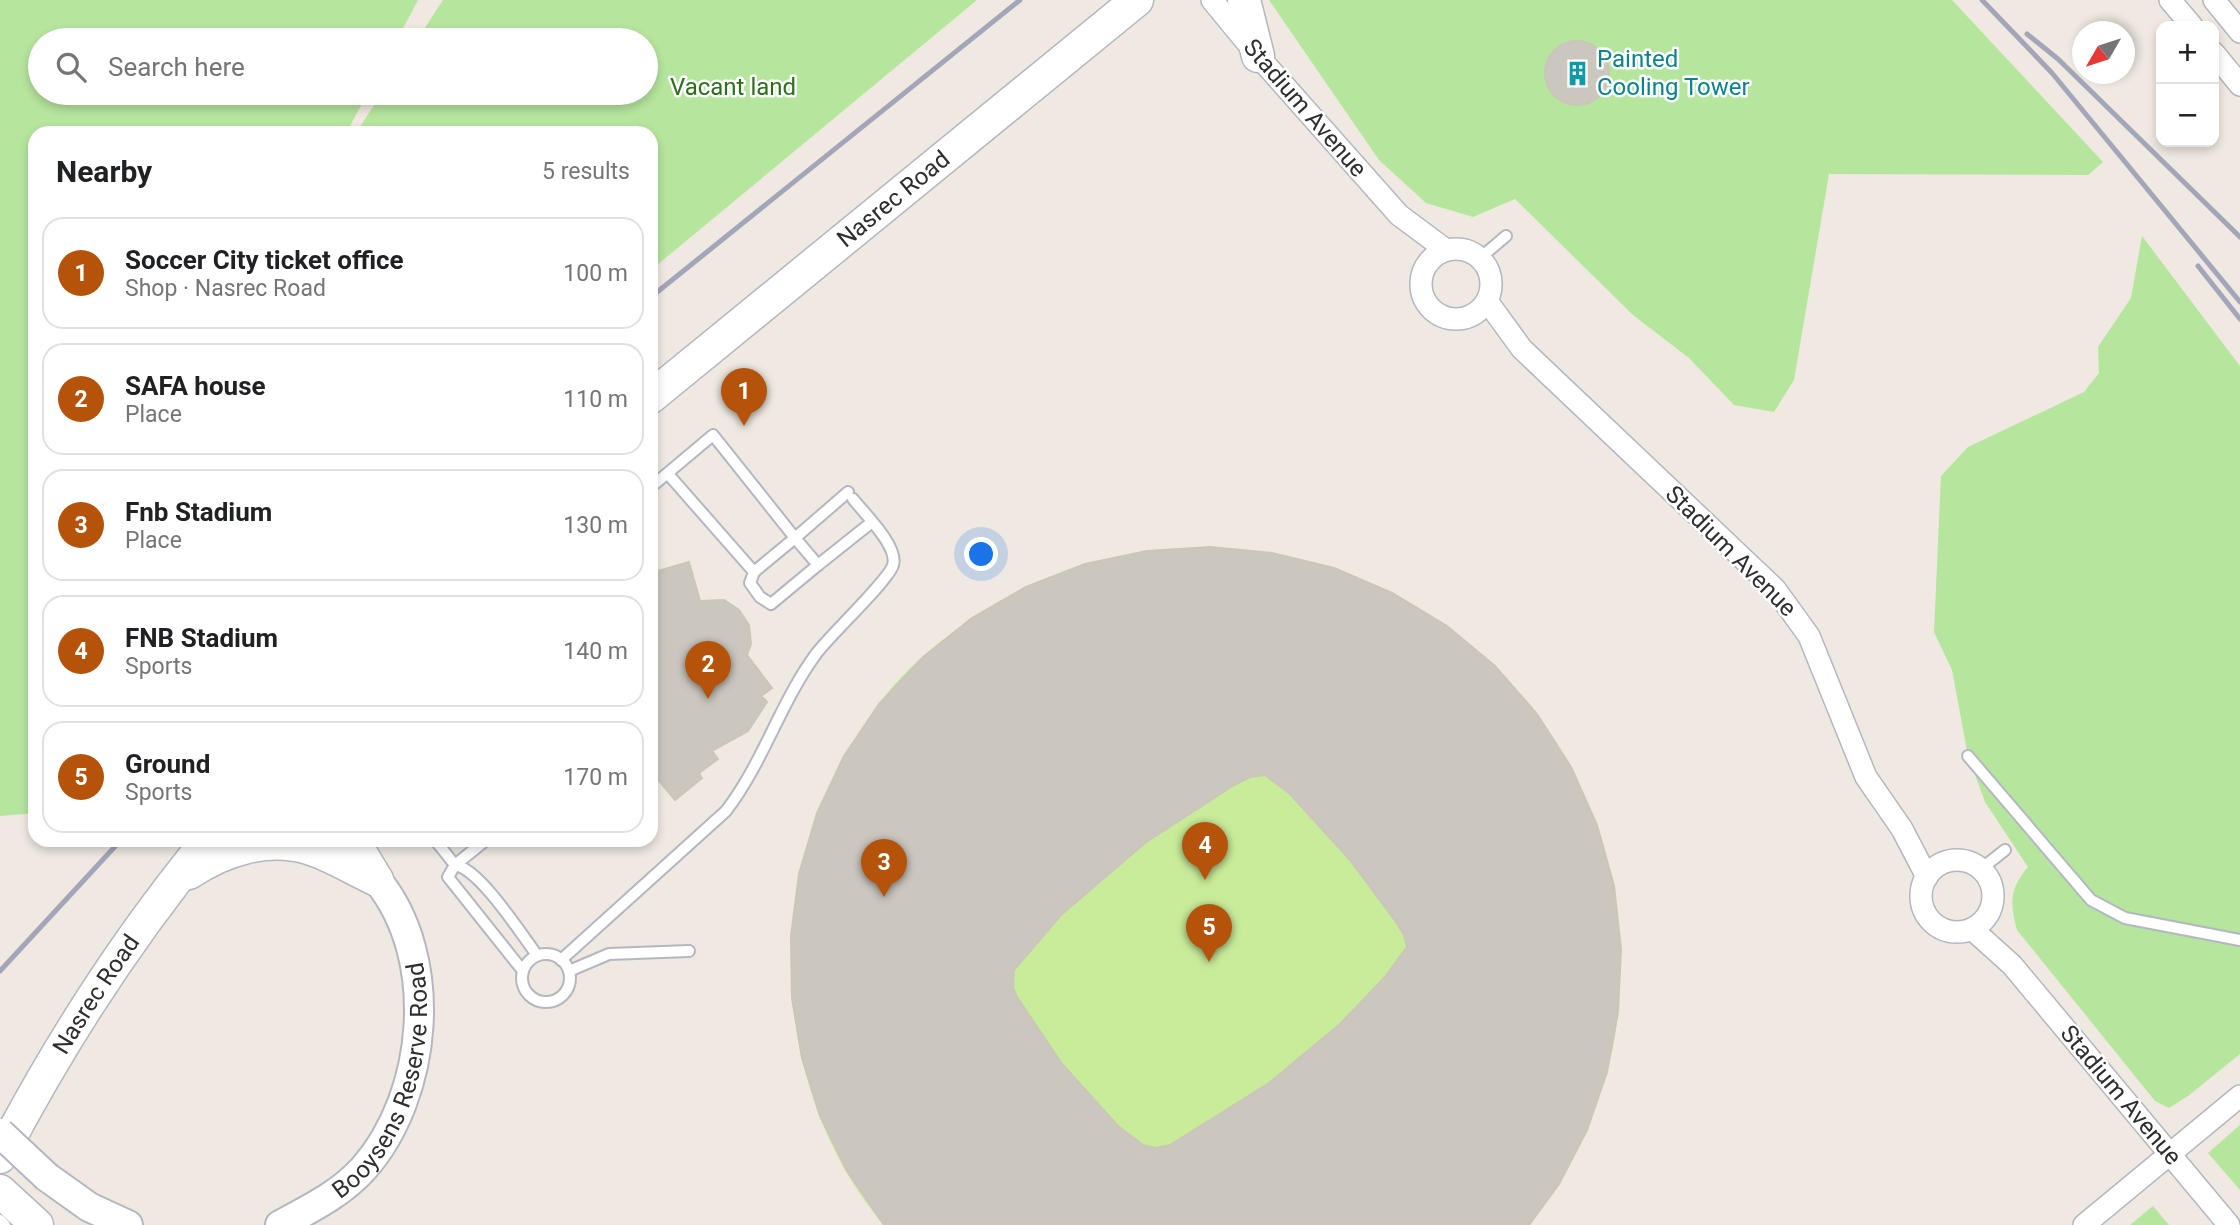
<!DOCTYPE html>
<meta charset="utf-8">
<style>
:root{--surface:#fff;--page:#f2f2f2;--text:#202124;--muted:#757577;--line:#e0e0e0;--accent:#b45309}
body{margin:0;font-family:Roboto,sans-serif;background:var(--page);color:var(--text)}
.controls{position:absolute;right:21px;top:21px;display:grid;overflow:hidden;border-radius:14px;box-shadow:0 4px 10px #0003}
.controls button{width:63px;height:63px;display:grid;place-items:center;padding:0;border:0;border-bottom:2px solid var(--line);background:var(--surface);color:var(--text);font:35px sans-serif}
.compass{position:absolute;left:2072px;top:21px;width:63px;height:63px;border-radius:50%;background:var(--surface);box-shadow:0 4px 10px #0003;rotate:231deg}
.you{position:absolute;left:982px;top:555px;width:24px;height:24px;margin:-18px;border:5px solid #fff;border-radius:50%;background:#1a73e8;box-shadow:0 0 0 10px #1a73e833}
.badge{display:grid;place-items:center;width:46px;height:46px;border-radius:50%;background:var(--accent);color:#fff;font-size:23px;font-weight:700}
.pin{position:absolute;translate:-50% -58px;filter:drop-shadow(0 2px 4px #0008)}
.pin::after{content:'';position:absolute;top:37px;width:24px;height:21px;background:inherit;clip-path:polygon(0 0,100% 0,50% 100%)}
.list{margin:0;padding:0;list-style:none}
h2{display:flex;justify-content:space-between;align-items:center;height:91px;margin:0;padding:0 28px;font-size:30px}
h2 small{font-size:23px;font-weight:400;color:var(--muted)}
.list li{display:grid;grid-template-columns:46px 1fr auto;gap:21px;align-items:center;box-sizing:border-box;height:112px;margin:0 14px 14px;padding:0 14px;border:2px solid var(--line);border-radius:21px}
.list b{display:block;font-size:26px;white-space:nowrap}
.list p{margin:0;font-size:23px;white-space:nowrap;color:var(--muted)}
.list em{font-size:23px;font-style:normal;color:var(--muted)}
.icon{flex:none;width:38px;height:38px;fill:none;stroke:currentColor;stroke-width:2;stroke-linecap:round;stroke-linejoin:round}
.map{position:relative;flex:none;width:2240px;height:1225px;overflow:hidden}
.search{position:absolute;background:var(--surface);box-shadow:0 4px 10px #0003;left:28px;top:28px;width:630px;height:77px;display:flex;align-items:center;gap:18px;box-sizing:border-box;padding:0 24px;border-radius:38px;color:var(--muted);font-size:26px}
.panel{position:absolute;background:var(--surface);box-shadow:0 4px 10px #0003;left:28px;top:126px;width:630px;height:721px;border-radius:21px}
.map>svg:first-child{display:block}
</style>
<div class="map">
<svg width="2240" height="1225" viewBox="0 0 2240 1225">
<rect width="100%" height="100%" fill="#efe9e1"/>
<g fill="#b6e59e">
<polygon points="0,0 418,0 397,40 40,40 40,93 368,93 346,133 35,133 35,813 0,816"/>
<polygon points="443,0 977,0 651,270 651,133 356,133 382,93 646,93 646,40 417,40"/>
<polygon points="1269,0 1952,0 2103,162 2088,175 1829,174 1794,380 1774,412 1734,405 1689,358 1633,315 1515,199 1473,217 1426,203 1379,160"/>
<path d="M2142,236L2240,366V1054L2188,1096L2169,1108L2155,1101L2017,930C2010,904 2009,889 2028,867L1985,802L1968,756L1952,670L1934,632L1941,476L1968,447L2084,392L2099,373L2098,347L2131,298Z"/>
<polygon points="2240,1125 2240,1190 2208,1153"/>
<polygon points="2153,1206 2169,1225 2129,1225 2130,1225"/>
</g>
<path fill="#c9ec9a" d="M1210,547C1252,551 1294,555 1335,569C1441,605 1535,685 1580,788C1586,801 1594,814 1597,827C1603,847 1605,869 1609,889C1617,931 1622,968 1618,1010C1614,1073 1587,1129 1559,1184L884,1225C813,1144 780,1020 794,914C796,901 796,885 800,873C811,842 829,811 843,782C854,757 864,729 879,705C898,674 941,640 971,619C1043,568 1123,552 1210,547Z"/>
<g fill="#cbc7bf" stroke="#cbc5ba" stroke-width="2" fill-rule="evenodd">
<circle cx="1577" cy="73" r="32"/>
<path d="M1210,547L1272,553L1334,568L1392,593L1447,626L1495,666L1537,714L1571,767L1597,825L1614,886L1621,949L1618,1012L1607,1072L1587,1130L1559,1184L1529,1225H884L847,1171L820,1116L802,1058L792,998L791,936L799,874L817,813L844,756L879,704L922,658L972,618L1026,587L1085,564L1147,551ZM1265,775L1290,794L1350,860L1396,922L1404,935L1407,947L1384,978L1339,1025L1269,1083L1170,1145L1155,1148L1143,1145L1118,1126L1062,1064L1017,997L1013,987L1014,970L1061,915L1145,843L1234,785L1250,777Z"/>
<polygon points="689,562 700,601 724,600 739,610 749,625 751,644 747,655 772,688 761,696 767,702 748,731 712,751 718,759 699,773 702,778 675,800 651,771 651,573"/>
</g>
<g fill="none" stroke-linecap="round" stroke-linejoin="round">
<defs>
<g id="service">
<polyline points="1480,258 1506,236"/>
<polyline points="668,474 754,572 795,538 818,565 872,522"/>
<polyline points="651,487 713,435 795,538 848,492"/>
<polyline points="754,572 750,583 760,597 771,604 818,565"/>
<polyline points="1968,756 2091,900 2125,918 2240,940"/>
<path d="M435,840L455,865C480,869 521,934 537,955"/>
<polyline points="486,840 455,865 448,877 523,971"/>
<polyline points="1981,869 2005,850"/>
<circle cx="546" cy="978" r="24"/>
<path d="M561,960L726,811C763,763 780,703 816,654C830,635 889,580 893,565C899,547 864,513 853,499"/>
<polyline points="569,971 609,954 689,951"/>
<polyline points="0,1220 5,1225"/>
</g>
<g id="minor">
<polyline points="1212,0 1258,56 1399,215 1446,250"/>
<polyline points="2170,0 2192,26"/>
<polyline points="2214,0 2240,32"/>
<polyline points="2214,53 2240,85"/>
<circle cx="1456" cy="284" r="35"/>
<polyline points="1487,301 1522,349 1775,589 1809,636 1866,777 1902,829 1927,877"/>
<circle cx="1957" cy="896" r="36"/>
<polyline points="1972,929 2012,965 2229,1225"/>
<polyline points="2084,1225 2240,1096"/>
</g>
<g id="tertiary">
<polyline points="47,1177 89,1207 128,1225"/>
<path id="s1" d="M280,1225C309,1209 341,1194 364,1168C428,1095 441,958 377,880C365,865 348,853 334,840"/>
</g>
<g id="secondary">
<polyline points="1244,0 1258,56"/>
<path id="s2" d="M651,397L1137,0"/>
<polyline points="353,840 377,880"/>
<path d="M189,873C223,850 267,836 308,848C331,855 355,870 377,880"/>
<path id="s3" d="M0,1157C58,1046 128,937 208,840"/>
<polyline points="0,1191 37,1225"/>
</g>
</defs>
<use href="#service" stroke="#b4b7c1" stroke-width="14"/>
<use href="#minor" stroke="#b4b7c1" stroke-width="24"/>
<use href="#tertiary" stroke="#b4b7c1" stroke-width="32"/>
<use href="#secondary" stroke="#b4b7c1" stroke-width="35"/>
<use href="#service" stroke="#fff" stroke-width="10"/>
<use href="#minor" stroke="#fff" stroke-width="21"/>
<use href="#tertiary" stroke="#fff" stroke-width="28"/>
<use href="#secondary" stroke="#fff" stroke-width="32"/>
<g stroke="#a3a6b8" stroke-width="5">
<polyline points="1982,0 2052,73 2240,302"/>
<polyline points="2027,34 2058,59 2240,237"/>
<polyline points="2198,266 2240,319"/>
<polyline points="651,297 1020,0"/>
<polyline points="0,971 121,840"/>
</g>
<defs>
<polyline id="tertiary-bridge" points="0,1133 47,1177"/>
</defs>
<use href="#tertiary-bridge" stroke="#b4b7c1" stroke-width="32" stroke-linecap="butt"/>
<use href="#tertiary-bridge" stroke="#fff" stroke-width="28"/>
</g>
<defs>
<symbol id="building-bare" viewBox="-9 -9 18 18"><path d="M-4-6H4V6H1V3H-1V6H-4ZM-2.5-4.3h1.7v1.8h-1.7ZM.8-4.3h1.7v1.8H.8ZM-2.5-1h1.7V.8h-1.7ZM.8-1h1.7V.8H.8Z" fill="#0f9aa8" stroke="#fff" stroke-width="2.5" paint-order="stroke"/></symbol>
</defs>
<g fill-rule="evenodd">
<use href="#building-bare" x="1560" y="56" width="35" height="35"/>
</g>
<g text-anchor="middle" stroke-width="5" stroke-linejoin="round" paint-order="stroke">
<g font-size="24" fill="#0d838f" stroke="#fff" text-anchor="start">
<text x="1597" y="67">Painted<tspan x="1597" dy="28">Cooling Tower</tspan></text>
</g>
<g font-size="24" fill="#2c6e1b" stroke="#fff">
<text x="733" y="95">Vacant land</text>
</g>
<g font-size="24" fill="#2e2e2e" stroke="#fff">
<text transform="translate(1305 108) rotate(49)" y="8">Stadium Avenue</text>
<text dy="8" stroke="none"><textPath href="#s2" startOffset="313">Nasrec Road</textPath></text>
<text transform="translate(1731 551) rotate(45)" y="8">Stadium Avenue</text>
<text dy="8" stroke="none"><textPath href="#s3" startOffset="189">Nasrec Road</textPath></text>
<text dy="8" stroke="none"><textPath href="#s1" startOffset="192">Booysens Reserve Road</textPath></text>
<text transform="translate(2121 1095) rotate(50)" y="8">Stadium Avenue</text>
</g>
</g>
</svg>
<div class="controls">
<button>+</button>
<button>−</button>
</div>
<svg class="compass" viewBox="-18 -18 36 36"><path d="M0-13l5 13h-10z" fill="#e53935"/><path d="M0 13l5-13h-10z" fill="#757577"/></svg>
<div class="you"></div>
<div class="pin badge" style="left:744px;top:426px">1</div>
<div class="pin badge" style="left:708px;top:699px">2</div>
<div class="pin badge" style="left:884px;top:897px">3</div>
<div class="pin badge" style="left:1205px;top:880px">4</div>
<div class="pin badge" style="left:1209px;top:962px">5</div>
<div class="search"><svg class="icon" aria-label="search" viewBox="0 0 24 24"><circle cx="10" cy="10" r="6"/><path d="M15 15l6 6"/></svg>Search here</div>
<section class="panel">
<h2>Nearby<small>5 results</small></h2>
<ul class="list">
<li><span class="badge">1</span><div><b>Soccer City ticket office</b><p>Shop · Nasrec Road</p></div><em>100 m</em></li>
<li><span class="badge">2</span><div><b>SAFA house</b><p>Place</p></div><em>110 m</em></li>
<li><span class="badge">3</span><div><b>Fnb Stadium</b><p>Place</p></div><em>130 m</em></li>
<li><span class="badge">4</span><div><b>FNB Stadium</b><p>Sports</p></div><em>140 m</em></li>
<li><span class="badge">5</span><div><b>Ground</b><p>Sports</p></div><em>170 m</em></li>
</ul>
</section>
</div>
